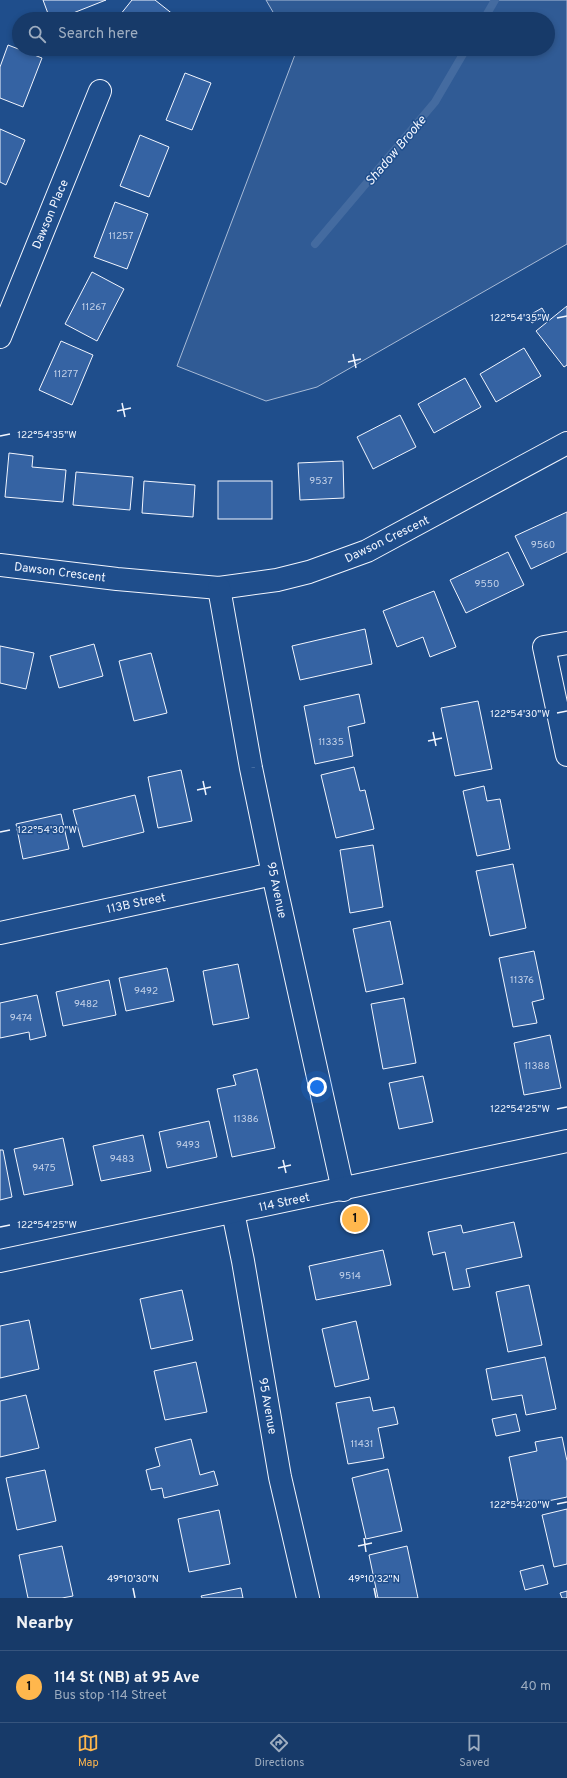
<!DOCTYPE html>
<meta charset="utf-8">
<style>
:root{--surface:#173a69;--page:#244571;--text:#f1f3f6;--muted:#9eadc0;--line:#36547d;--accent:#ffb74d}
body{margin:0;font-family:Overpass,sans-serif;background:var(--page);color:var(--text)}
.you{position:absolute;left:317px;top:1087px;width:14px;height:14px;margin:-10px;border:3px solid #fff;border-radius:50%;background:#1a73e8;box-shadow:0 0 0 6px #1a73e833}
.badge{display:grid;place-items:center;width:26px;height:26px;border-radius:50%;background:var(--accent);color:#111;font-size:13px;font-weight:700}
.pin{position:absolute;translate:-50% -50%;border:2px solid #fff;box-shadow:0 1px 4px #0006}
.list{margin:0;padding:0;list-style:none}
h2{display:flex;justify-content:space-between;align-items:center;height:52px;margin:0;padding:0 16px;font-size:17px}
h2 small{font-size:13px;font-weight:400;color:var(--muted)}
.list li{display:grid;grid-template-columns:26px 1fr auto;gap:12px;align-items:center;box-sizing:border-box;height:72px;padding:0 16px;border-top:1px solid var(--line)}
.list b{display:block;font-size:15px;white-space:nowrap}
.list p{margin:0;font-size:13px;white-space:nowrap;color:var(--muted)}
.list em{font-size:13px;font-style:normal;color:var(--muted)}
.icon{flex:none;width:22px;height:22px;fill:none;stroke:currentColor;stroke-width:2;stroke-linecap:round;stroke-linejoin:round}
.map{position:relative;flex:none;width:567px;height:1598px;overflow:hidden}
.search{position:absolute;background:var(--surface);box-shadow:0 2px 6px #0003;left:12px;right:12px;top:12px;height:44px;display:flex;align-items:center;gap:10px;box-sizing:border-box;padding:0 14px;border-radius:22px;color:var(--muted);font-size:15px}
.sheet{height:124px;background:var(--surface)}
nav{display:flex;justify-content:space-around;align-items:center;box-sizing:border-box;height:56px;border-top:1px solid var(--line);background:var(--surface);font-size:11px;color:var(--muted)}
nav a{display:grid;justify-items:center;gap:2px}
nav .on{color:var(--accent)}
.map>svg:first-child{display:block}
</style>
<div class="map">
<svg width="567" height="1598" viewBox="0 0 567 1598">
<rect width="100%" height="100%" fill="#1f4e8c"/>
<polygon fill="#305b95" stroke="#a8bbd7" points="266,0 567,0 567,244 317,387 266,401 177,366 296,52 294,49 548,49 548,19 277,19"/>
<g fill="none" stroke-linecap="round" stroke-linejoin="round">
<g stroke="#446ba0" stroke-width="8">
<polyline points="484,19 495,0"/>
<polyline points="315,244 435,102 466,49"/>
</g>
</g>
<g fill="#3563a3" stroke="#f2f6ff">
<polygon points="43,0 106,0 58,19 50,19"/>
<polygon points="132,0 155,0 179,19 124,19 120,15"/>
<polygon points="8,45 42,58 23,107 0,98 0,67"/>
<polygon points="162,49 175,49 170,55"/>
<polygon points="185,73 211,83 192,130 166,120"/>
<polygon points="0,129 25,140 6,185 0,182"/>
<polygon points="140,135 169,147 149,197 120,186"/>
<polygon points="115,202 148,214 127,269 94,257"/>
<polygon points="92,272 124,289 97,341 65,324"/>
<polygon points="567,306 567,365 564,367 536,331"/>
<polygon points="542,308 546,315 532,323 528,316"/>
<polygon points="61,341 93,355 72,405 39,390"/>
<polygon points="524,348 541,376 496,402 480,374"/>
<polygon points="465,378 481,407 434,433 418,404"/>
<polygon points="400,415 416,447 373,469 357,437"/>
<polygon points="9,453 33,456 32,467 66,470 63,502 5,497"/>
<polygon points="343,461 344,498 300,500 298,463"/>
<polygon points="76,472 133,477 130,510 73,505"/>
<polygon points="144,481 195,485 193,517 142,513"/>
<rect x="218" y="481" width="54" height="38"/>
<polygon points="567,512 567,552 531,569 515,536"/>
<polygon points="508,552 524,585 466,613 450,580"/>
<polygon points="434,591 456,647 430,657 423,637 397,647 383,611"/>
<polygon points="365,629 372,664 300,680 292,646"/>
<polygon points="94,644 103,676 59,688 50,656"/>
<polygon points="0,646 34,653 26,689 0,683"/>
<polygon points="151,653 167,713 134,721 119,661"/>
<polygon points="359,694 365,723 348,727 353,756 315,764 304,706"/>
<polygon points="478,701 492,769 455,776 441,708"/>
<polygon points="354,767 360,791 365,790 374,829 336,838 321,775"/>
<polygon points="181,770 192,821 158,828 148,777"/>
<polygon points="484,786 487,801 500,799 510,849 477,856 463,791"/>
<polygon points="135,795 144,832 83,847 73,810"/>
<polygon points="61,814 69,849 23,859 16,824"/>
<polygon points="373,845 383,907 350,913 340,850"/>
<polygon points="513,864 526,928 490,936 476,871"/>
<polygon points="390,921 403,984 366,992 353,929"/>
<polygon points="534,951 544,999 532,1002 537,1023 513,1027 499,958"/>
<polygon points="238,964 249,1018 213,1025 203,971"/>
<polygon points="167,968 174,1001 126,1011 119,978"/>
<polygon points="109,980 116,1015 63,1026 56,992"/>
<polygon points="37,995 46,1036 30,1040 29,1032 0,1038 0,1003"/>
<polygon points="404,998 416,1063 383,1069 371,1004"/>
<polygon points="550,1035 561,1088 524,1095 514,1043"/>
<polygon points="257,1069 275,1148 232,1157 217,1089 236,1085 233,1075"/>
<polygon points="423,1076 433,1122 399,1129 389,1083"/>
<polygon points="209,1121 217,1157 167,1168 159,1132"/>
<polygon points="143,1135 151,1171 101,1181 93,1146"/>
<polygon points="63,1138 73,1185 24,1195 14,1149"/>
<polygon points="0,1150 3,1150 12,1197 0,1200"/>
<polygon points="514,1222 522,1257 466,1269 470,1287 453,1290 445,1252 433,1255 428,1232 461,1225 463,1233"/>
<polygon points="383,1250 391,1285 316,1300 309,1266"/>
<polygon points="529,1285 542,1345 508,1352 496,1292"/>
<polygon points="182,1290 193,1340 151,1349 140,1299"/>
<polygon points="29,1320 39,1369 0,1378 0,1326"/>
<polygon points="356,1321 369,1379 335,1387 322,1329"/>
<polygon points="545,1357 556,1409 526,1415 522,1395 492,1400 486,1369"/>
<polygon points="196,1362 207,1412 165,1420 154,1371"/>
<polygon points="26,1395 39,1448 0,1457 0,1401"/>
<polygon points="370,1397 373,1411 394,1407 398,1424 378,1428 384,1458 348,1464 336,1403"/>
<polygon points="516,1414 520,1431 496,1436 492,1419"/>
<polygon points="562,1437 567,1461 567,1497 519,1507 509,1457 537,1451 535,1442"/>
<polygon points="191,1439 200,1475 214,1471 218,1485 164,1498 162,1488 151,1490 146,1470 160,1466 155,1448"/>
<polygon points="388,1469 402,1531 366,1539 352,1478"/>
<polygon points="45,1470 56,1521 17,1530 6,1478"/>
<polygon points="567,1509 567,1564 554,1567 542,1515"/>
<polygon points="219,1510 230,1564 189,1572 178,1519"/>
<polygon points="62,1546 73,1596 62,1598 28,1598 19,1555"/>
<polygon points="407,1546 418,1598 378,1598 369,1555"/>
<polygon points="543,1565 548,1584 525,1590 520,1571"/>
<polygon points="241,1588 243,1598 202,1598 201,1596"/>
<polygon points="567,1591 567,1598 562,1598 560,1593"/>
</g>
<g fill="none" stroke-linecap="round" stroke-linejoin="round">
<defs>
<g id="minor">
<polyline points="0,337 100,91"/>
<polyline points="0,565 117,579 219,588 277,580 309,572 367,551 567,443"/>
<polyline points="219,588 251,768 273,874 343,1190"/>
<polyline points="567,643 544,647 567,755"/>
<polyline points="0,933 273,874"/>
<polyline points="233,1212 243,1261 280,1477 308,1598"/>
<polyline points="0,1261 567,1141"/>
</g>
</defs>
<use href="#minor" stroke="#f2f6ff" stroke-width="24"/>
<use href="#minor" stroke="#1f4e8c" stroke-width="22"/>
</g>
<path fill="none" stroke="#f2f6ff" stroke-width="1.5" d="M557,318L567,316M353,354L356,368M348,362L361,359M122,403L125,417M117,411L131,408M0,436L10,434M557,713L567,711M433,732L436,746M428,741L442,738M203,781L206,795M197,790L211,787M0,832L10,830M557,1109L567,1107M283,1160L286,1173M278,1168L291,1165M0,1227L10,1225M557,1504L567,1502M364,1538L366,1552M358,1546L372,1543M133,1588L135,1598M374,1588L376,1598"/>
<g text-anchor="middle" stroke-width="3" stroke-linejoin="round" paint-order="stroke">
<g font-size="10" fill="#c3d1e8">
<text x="121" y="239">11257</text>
<text x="94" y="310">11267</text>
<text x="66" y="377">11277</text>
<text x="321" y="484">9537</text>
<text x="543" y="548">9560</text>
<text x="487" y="587">9550</text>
<text x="331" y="745">11335</text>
<text x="522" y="983">11376</text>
<text x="146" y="994">9492</text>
<text x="86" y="1007">9482</text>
<text x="21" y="1021">9474</text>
<text x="537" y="1069">11388</text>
<text x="246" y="1122">11386</text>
<text x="188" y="1148">9493</text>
<text x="122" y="1162">9483</text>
<text x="44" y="1171">9475</text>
<text x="350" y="1279">9514</text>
<text x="362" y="1447">11431</text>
</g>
<g font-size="12" fill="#f2f6ff" stroke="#1f4e8c">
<text transform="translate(50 214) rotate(-67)" y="4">Dawson Place</text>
<text transform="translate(387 539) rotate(-26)" y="4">Dawson Crescent</text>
<text transform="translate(60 572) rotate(7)" y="4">Dawson Crescent</text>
<text transform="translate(277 890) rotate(78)" y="4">95 Avenue</text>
<text transform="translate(136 903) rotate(-12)" y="4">113B Street</text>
<text transform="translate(284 1202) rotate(-12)" y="4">114 Street</text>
<text transform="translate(268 1406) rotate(80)" y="4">95 Avenue</text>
</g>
<g font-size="13" font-style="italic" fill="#f2f6ff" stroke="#1f4e8c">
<text transform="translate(395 150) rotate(-50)" y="5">Shadow Brooke</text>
</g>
</g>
<g font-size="10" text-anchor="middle" fill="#f2f6ff" stroke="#1f4e8c" stroke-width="3" stroke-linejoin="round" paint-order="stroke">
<text x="520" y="321">122°54'35"W</text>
<text x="47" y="438">122°54'35"W</text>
<text x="520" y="717">122°54'30"W</text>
<text x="47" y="833">122°54'30"W</text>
<text x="520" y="1112">122°54'25"W</text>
<text x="47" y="1228">122°54'25"W</text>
<text x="520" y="1508">122°54'20"W</text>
<text x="133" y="1582">49°10'30"N</text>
<text x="374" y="1582">49°10'32"N</text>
</g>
</svg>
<div class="you"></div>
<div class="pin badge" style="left:355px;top:1219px">1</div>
<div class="search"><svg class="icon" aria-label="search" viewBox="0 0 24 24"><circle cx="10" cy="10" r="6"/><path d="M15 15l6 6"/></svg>Search here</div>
</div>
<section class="sheet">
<h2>Nearby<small></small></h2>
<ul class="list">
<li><span class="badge">1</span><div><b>114 St (NB) at 95 Ave</b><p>Bus stop · 114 Street</p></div><em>40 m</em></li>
</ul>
</section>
<nav>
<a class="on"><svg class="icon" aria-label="map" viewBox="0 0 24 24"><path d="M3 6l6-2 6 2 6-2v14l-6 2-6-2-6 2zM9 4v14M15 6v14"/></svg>Map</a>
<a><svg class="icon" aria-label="directions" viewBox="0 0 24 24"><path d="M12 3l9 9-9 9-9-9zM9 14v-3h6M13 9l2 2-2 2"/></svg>Directions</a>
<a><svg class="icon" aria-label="saved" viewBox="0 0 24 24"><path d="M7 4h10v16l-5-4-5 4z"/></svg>Saved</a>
</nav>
